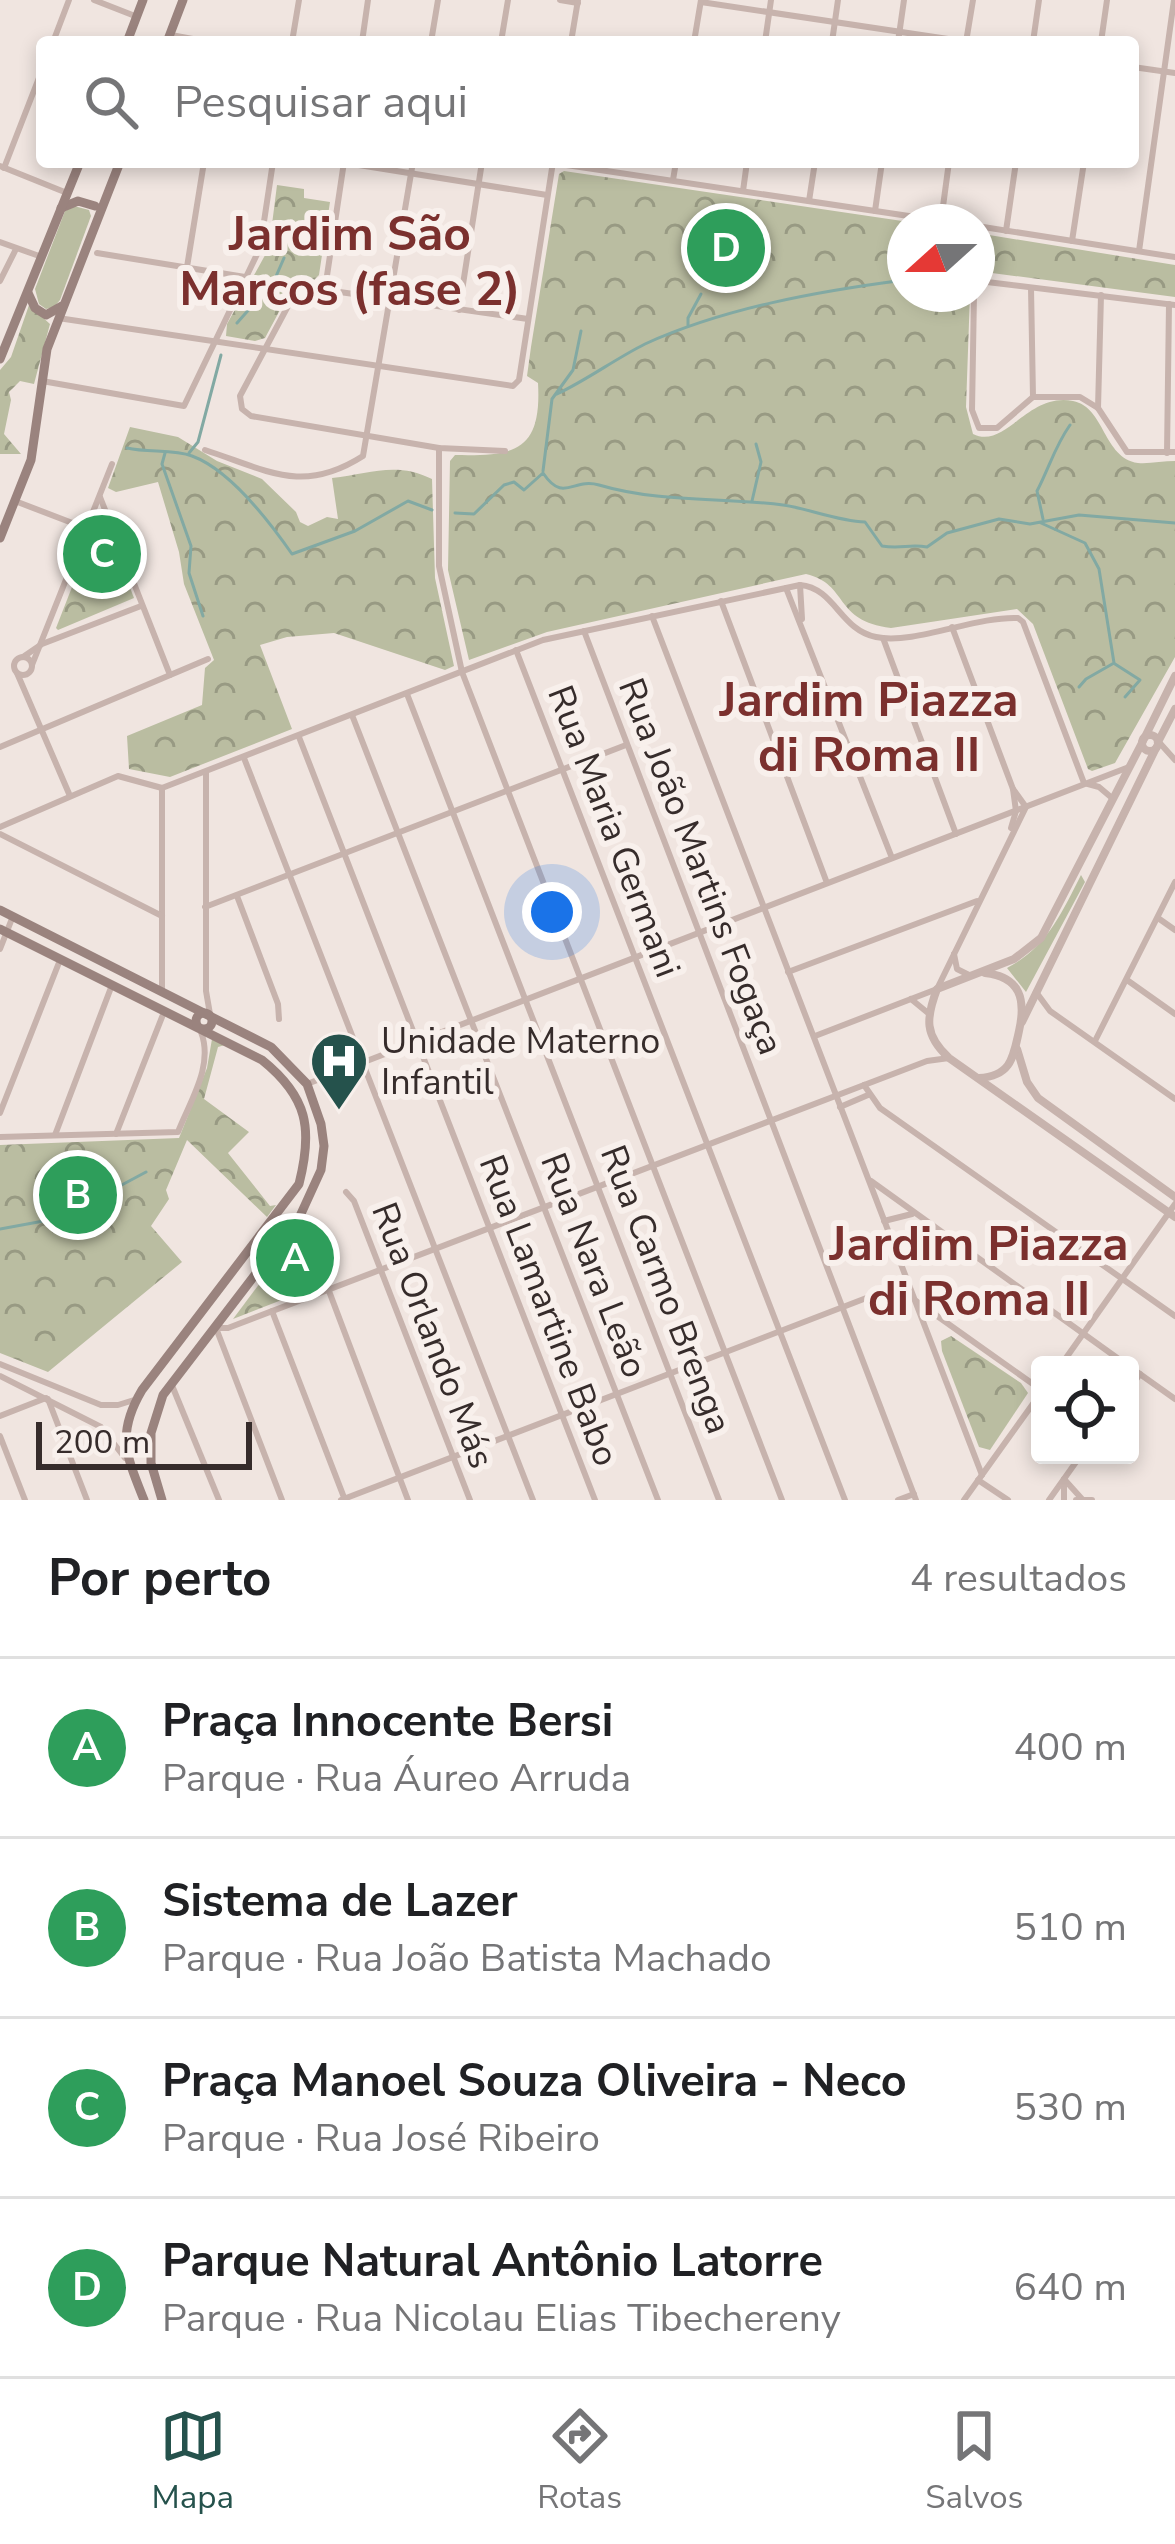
<!DOCTYPE html>
<html lang="pt">
<meta charset="utf-8">
<style>
:root{--surface:#fff;--page:#f2f2f2;--text:#202124;--muted:#757577;--line:#e0e0e0;--accent:#25524c}
body{margin:0;font-family:"Nunito Sans",sans-serif;background:var(--page);color:var(--text)}
.controls{position:absolute;right:36px;bottom:36px;display:grid;overflow:hidden;border-radius:12px;box-shadow:0 6px 18px #0003}
.controls button{width:108px;height:108px;display:grid;place-items:center;padding:0;border:0;border-bottom:3px solid var(--line);background:var(--surface);color:var(--text);font:60px sans-serif}
.compass{position:absolute;left:887px;top:204px;width:108px;height:108px;border-radius:50%;background:var(--surface);box-shadow:0 6px 18px #0003;rotate:249deg}
.scale{position:absolute;left:36px;bottom:30px;width:216px;box-sizing:border-box;padding-left:12px;border:6px solid #362c2b;border-top:0;font-size:33px;line-height:42px;white-space:nowrap;color:#362c2b;-webkit-text-stroke:9px #f8f0ec;paint-order:stroke}
.you{position:absolute;left:552px;top:912px;width:42px;height:42px;margin:-30px;border:9px solid #fff;border-radius:50%;background:#1a73e8;box-shadow:0 0 0 18px #1a73e833}
.badge{display:grid;place-items:center;width:78px;height:78px;border-radius:50%;background:var(--accent);color:#fff;font-size:39px;font-weight:700}
.pin{position:absolute;translate:-50% -50%;border:6px solid #fff;box-shadow:0 3px 12px #0006}
.list{margin:0;padding:0;list-style:none}
h2{display:flex;justify-content:space-between;align-items:center;height:156px;margin:0;padding:0 48px;font-size:51px}
h2 small{font-size:39px;font-weight:400;color:var(--muted)}
.list li{display:grid;grid-template-columns:78px 1fr auto;gap:36px;align-items:center;box-sizing:border-box;height:180px;padding:0 48px;border-top:3px solid var(--line)}
.list b{display:block;font-size:45px;white-space:nowrap}
.list p{margin:0;font-size:39px;white-space:nowrap;color:var(--muted)}
.list em{font-size:39px;font-style:normal;color:var(--muted)}
.icon{flex:none;width:66px;height:66px;fill:none;stroke:currentColor;stroke-width:2;stroke-linecap:round;stroke-linejoin:round}
.map{position:relative;flex:none;width:1175px;height:1500px;overflow:hidden}
.search{position:absolute;background:var(--surface);box-shadow:0 6px 18px #0003;left:36px;right:36px;top:36px;height:132px;display:flex;align-items:center;gap:30px;box-sizing:border-box;padding:0 42px;border-radius:12px;color:var(--muted);font-size:45px}
.sheet{height:876px;background:var(--surface)}
nav{display:flex;justify-content:space-around;align-items:center;box-sizing:border-box;height:168px;border-top:3px solid var(--line);background:var(--surface);font-size:33px;color:var(--muted)}
nav a{display:grid;justify-items:center;gap:6px}
nav .on{color:var(--accent)}
.map>svg:first-child{display:block}
</style>
<div class="map">
<svg width="1175" height="1500" viewBox="0 0 1175 1500">
<defs>
<pattern id="forest-crowns" width="20" height="18" patternUnits="userSpaceOnUse" patternTransform="scale(3)"><rect width="20" height="18" fill="#babda1"/><path d="M2 6a3 3 0 1 1 6 0M12 15a3 3 0 1 1 6 0" fill="none" stroke="#989a83"/></pattern>
</defs>
<rect width="100%" height="100%" fill="#f0e5e0"/>
<g fill="#babda1">
<polygon points="74,206 89,210 91,216 60,300 54,307 46,309 39,304 35,289 65,211"/>
<path d="M1081,875L1085,882L1026,992L1007,968C1047,947 1061,914 1081,875Z"/>
</g>
<g fill="url(#forest-crowns)">
<path d="M564,171L909,222H905V294H970L966,407L973,434C1006,450 1027,392 1073,401C1105,407 1103,458 1138,463C1149,464 1163,461 1175,461V657L1115,763L1092,771L1088,769L1033,624L1017,609L891,628C833,621 849,584 806,574L547,632L469,660L448,570L450,461L455,455C513,456 542,453 538,383L527,376L531,347L559,174Z"/>
<polygon points="277,185 304,189 304,198 330,202 319,275 314,280 295,282 265,338 255,341 226,336 227,324 269,248"/>
<polygon points="977,233 1175,265 1175,297 977,271"/>
<polygon points="29,305 50,324 34,384 20,381 9,392 11,400 4,434 21,454 0,454 0,370 11,357"/>
<path d="M130,427L178,437L217,461L262,479L296,512L300,522L308,526L327,517L338,519L332,478C369,474 396,461 432,479L435,578L454,666L445,670L334,633L287,637L260,645L292,729L170,777L129,769L127,736L202,705L205,668L214,660L184,584L179,552L158,482L116,492L108,488Z"/>
<polygon points="101,513 134,598 58,630 56,628"/>
<polygon points="212,1039 225,1045 218,1047 204,1099 249,1132 228,1153 270,1206 276,1205 267,1217 187,1140 166,1190 169,1199 151,1226 182,1262 48,1372 0,1353 0,1145 179,1138 207,1068"/>
<polygon points="296,1235 301,1236 320,1285 233,1319"/>
<polygon points="951,1336 1021,1383 1028,1393 990,1450 979,1447 942,1351 941,1341"/>
</g>
<g fill="none" stroke-linecap="round" stroke-linejoin="round">
<g stroke="#82a9a3" stroke-width="3">
<polyline points="237,323 274,281 284,258"/>
<polyline points="688,325 688,318 701,294"/>
<path d="M557,394C587,380 615,359 645,344C724,308 819,291 905,280"/>
<path d="M127,448C148,453 173,449 192,456C230,470 269,521 292,554L355,531L408,501L432,510"/>
<polyline points="165,453 162,464 191,546 189,573 203,616"/>
<polyline points="189,453 198,442 221,355"/>
<polyline points="543,471 552,399 573,370 581,331"/>
<polyline points="752,501 761,462 756,444"/>
<path d="M455,513L474,514L504,485L514,482L524,490L543,473C564,504 573,477 599,485C660,503 721,497 783,505C810,509 837,521 865,522L882,546C901,549 910,544 927,547L947,533L999,519L1030,524L1079,515L1175,523"/>
<path d="M1043,519L1037,491C1049,468 1055,446 1070,425"/>
<polyline points="1041,523 1085,543 1099,569 1114,663 1086,679 1079,687"/>
<polyline points="1115,664 1140,680 1125,697"/>
<polyline points="0,1229 60,1218 146,1172"/>
</g>
<g stroke="#c7b3ad" stroke-width="6">
<polyline points="94,0 135,16"/>
<polyline points="560,0 578,3"/>
<polyline points="701,2 968,42"/>
<polyline points="171,35 209,42"/>
<polyline points="53,42 69,0"/>
<polyline points="292,42 299,0"/>
<polyline points="362,42 368,0"/>
<polyline points="431,42 438,0"/>
<polyline points="501,42 508,0"/>
<polyline points="571,42 578,0"/>
<polyline points="694,42 701,0"/>
<polyline points="765,42 771,0"/>
<polyline points="832,42 838,0"/>
<polyline points="898,42 904,0"/>
<polyline points="966,42 973,0"/>
<polyline points="1033,42 1039,0"/>
<polyline points="1101,42 1107,0"/>
<polyline points="1133,67 1175,73"/>
<polyline points="340,162 547,195"/>
<polyline points="553,163 949,222"/>
<polyline points="0,166 67,193"/>
<polyline points="4,168 42,70"/>
<polyline points="673,180 676,162"/>
<polyline points="743,191 747,162"/>
<polyline points="809,201 815,162"/>
<polyline points="875,211 882,162"/>
<polyline points="941,221 949,162"/>
<polyline points="977,226 1175,257"/>
<polyline points="1006,231 1016,162"/>
<polyline points="1072,241 1084,162"/>
<polyline points="0,242 42,257"/>
<polyline points="1139,251 1174,0"/>
<polyline points="97,253 245,277"/>
<polyline points="187,267 204,162"/>
<polyline points="0,281 16,249"/>
<polyline points="977,284 987,282 1175,305"/>
<polyline points="1031,288 1033,397"/>
<polyline points="325,289 344,162"/>
<polyline points="974,294 972,410 979,428 997,428 1033,397 1080,397 1098,408 1127,452 1175,452"/>
<polyline points="459,310 482,162"/>
<polyline points="58,318 513,386 519,380 553,162"/>
<polyline points="42,381 184,406 260,248 273,162"/>
<polyline points="1098,408 1101,295"/>
<polyline points="439,448 439,566 462,672 782,1500"/>
<path d="M205,450C267,470 302,495 363,456L413,162"/>
<polyline points="505,451 439,448 251,416 242,409 240,396 296,291 305,287 528,319"/>
<polyline points="1167,453 1169,304"/>
<polyline points="100,497 170,675"/>
<polyline points="15,501 88,529"/>
<polyline points="800,585 802,619"/>
<polyline points="786,588 892,858"/>
<polyline points="721,601 827,883"/>
<polyline points="652,616 982,1475"/>
<polyline points="952,627 1013,789 1016,811 1011,828"/>
<polyline points="584,631 916,1500"/>
<polyline points="883,638 956,834"/>
<polyline points="516,650 845,1500"/>
<polyline points="23,657 42,644 141,606"/>
<circle cx="23" cy="666" r="9"/>
<polyline points="32,665 112,464"/>
<polyline points="17,673 70,796"/>
<polyline points="407,694 719,1500"/>
<polyline points="352,715 658,1500"/>
<polyline points="299,737 595,1500"/>
<polyline points="1158,741 1175,760"/>
<polyline points="0,747 208,659"/>
<polyline points="244,758 533,1500"/>
<polyline points="206,773 206,991 210,1014"/>
<polyline points="1088,784 1099,787 1112,798"/>
<path d="M162,788L543,640L800,585C835,588 840,630 876,637C914,645 976,616 1018,618L1023,622L1084,783"/>
<polyline points="0,827 118,776 162,788 162,990"/>
<polyline points="0,834 162,916"/>
<polyline points="237,896 278,1004 279,1019"/>
<polyline points="205,907 626,745"/>
<polyline points="1158,918 1175,930"/>
<polyline points="0,949 13,916"/>
<polyline points="954,954 957,969 969,975"/>
<polyline points="788,972 977,901"/>
<polyline points="1127,980 1175,1014"/>
<polyline points="1036,992 1050,1011 1175,1099"/>
<polyline points="911,999 928,1013"/>
<polyline points="815,1036 937,989 1026,807 1013,789"/>
<polyline points="1095,1041 1175,882"/>
<polyline points="307,1084 1129,767"/>
<polyline points="864,1085 880,1108 1175,1316"/>
<polyline points="840,1107 868,1095"/>
<polyline points="0,1113 60,960"/>
<polyline points="116,1134 164,1012"/>
<polyline points="55,1135 112,985"/>
<path d="M0,1137L178,1132C190,1101 214,1066 201,1032"/>
<polyline points="871,1181 1127,1365"/>
<polyline points="346,1192 354,1201 470,1500"/>
<polyline points="301,1217 408,1500"/>
<polyline points="884,1221 912,1214"/>
<polyline points="916,1301 1040,1389"/>
<polyline points="272,1311 345,1500"/>
<polyline points="0,1364 101,1405 118,1405 134,1400"/>
<polyline points="1061,1365 1175,1204"/>
<polyline points="1130,1367 1175,1399"/>
<polyline points="0,1376 101,1427 125,1458"/>
<polyline points="171,1383 219,1500"/>
<polyline points="1130,1388 1140,1374"/>
<polyline points="48,1399 87,1500"/>
<polyline points="0,1416 46,1398"/>
<polyline points="0,1436 25,1500"/>
<polyline points="1064,1479 1082,1499"/>
<polyline points="978,1480 1008,1500"/>
<polyline points="1064,1483 1064,1500"/>
<polyline points="282,1500 216,1328 228,1328 927,1061 949,1058"/>
<polyline points="341,1500 908,1282"/>
<polyline points="898,1500 914,1494"/>
<polyline points="964,1500 1040,1394"/>
<polyline points="1049,1500 1081,1455"/>
<polyline points="1076,1500 1092,1500"/>
</g>
<g stroke="#c7b3ad" stroke-width="8">
<circle cx="1150" cy="743" r="8"/>
<polyline points="1144,739 1175,676"/>
<path d="M1143,741L1041,938L1014,959L937,989C926,1018 924,1035 949,1058L1175,1217"/>
<polyline points="1158,742 1175,709"/>
<polyline points="1022,1022 1156,748"/>
<polyline points="1017,1049 1027,1082 1038,1098 1175,1197"/>
<path d="M979,1078C1011,1076 1013,1058 1019,1031C1026,1000 1021,977 985,973"/>
</g>
<g stroke="#9a837e" stroke-width="9">
<polyline points="127,42 143,0"/>
<polyline points="167,42 183,0"/>
<polyline points="61,208 78,201 95,206"/>
<polyline points="28,293 35,308 46,315 62,306"/>
<polyline points="0,359 80,162"/>
<polyline points="0,538 31,460 47,349 120,162"/>
<polyline points="0,910 271,1047 307,1084 321,1124 324,1146 321,1170 300,1216 163,1395 151,1433 151,1463 162,1500"/>
<path d="M0,929L262,1060C308,1097 313,1129 299,1184L142,1390C116,1434 126,1455 144,1500"/>
<circle cx="204" cy="1021" r="8"/>
</g>
</g>
<defs>
<symbol id="hospital-pin" viewBox="-11 -11 22 30"><path d="M0 17L-7.5 6A9.5 9.5 0 1 1 7.5 6Z" fill="#25524c" stroke="#f8f0ec"/><path d="M-5-5h3v3.5h4V-5h3V5h-3V1.5h-4V5h-3Z" fill="#fff"/></symbol>
</defs>
<g fill-rule="evenodd">
<use href="#hospital-pin" x="306" y="1028" width="66" height="90"/>
</g>
<g text-anchor="middle" stroke-width="12" stroke-linejoin="round" paint-order="stroke">
<g font-size="36" fill="#362c2b" stroke="#f8f0ec">
<text transform="translate(615 831) rotate(69)" y="13">Rua Maria Germani</text>
<text transform="translate(702 866) rotate(69)" y="13">Rua João Martins Fogaça</text>
<text transform="translate(595 1265) rotate(69)" y="13">Rua Nara Leão</text>
<text transform="translate(667 1289) rotate(69)" y="13">Rua Carmo Brenga</text>
<text transform="translate(550 1310) rotate(69)" y="13">Rua Lamartine Babo</text>
<text transform="translate(434 1335) rotate(69)" y="13">Rua Orlando Más</text>
</g>
<g font-size="36" fill="#362c2b" stroke="#f8f0ec" text-anchor="start">
<text x="381" y="1053">Unidade Materno<tspan x="381" dy="41">Infantil</tspan></text>
</g>
<g font-size="48" font-weight="bold" fill="#7b302e" stroke="#f8f0ec">
<text x="350" y="250">Jardim São<tspan x="350" dy="55">Marcos (fase 2)</tspan></text>
<text x="869" y="716">Jardim Piazza<tspan x="869" dy="55">di Roma II</tspan></text>
<text x="979" y="1260">Jardim Piazza<tspan x="979" dy="55">di Roma II</tspan></text>
</g>
</g>
</svg>
<div class="controls">
<button><svg class="icon" aria-label="locate" viewBox="0 0 24 24"><circle cx="12" cy="12" r="6"/><path d="M12 2v4M12 18v4M2 12h4M18 12h4"/></svg></button>
</div>
<svg class="compass" viewBox="-18 -18 36 36"><path d="M0-13l5 13h-10z" fill="#e53935"/><path d="M0 13l5-13h-10z" fill="#757577"/></svg>
<div class="scale">200 m</div>
<div class="you"></div>
<div class="pin badge" style="left:295px;top:1258px;background:#2e9e5b">A</div>
<div class="pin badge" style="left:78px;top:1195px;background:#2e9e5b">B</div>
<div class="pin badge" style="left:102px;top:554px;background:#2e9e5b">C</div>
<div class="pin badge" style="left:726px;top:248px;background:#2e9e5b">D</div>
<div class="search"><svg class="icon" aria-label="search" viewBox="0 0 24 24"><circle cx="10" cy="10" r="6"/><path d="M15 15l6 6"/></svg>Pesquisar aqui</div>
</div>
<section class="sheet">
<h2>Por perto<small>4 resultados</small></h2>
<ul class="list">
<li><span class="badge" style="background:#2e9e5b">A</span><div><b>Praça Innocente Bersi</b><p>Parque · Rua Áureo Arruda</p></div><em>400 m</em></li>
<li><span class="badge" style="background:#2e9e5b">B</span><div><b>Sistema de Lazer</b><p>Parque · Rua João Batista Machado</p></div><em>510 m</em></li>
<li><span class="badge" style="background:#2e9e5b">C</span><div><b>Praça Manoel Souza Oliveira - Neco</b><p>Parque · Rua José Ribeiro</p></div><em>530 m</em></li>
<li><span class="badge" style="background:#2e9e5b">D</span><div><b>Parque Natural Antônio Latorre</b><p>Parque · Rua Nicolau Elias Tibechereny</p></div><em>640 m</em></li>
</ul>
</section>
<nav>
<a class="on"><svg class="icon" aria-label="map" viewBox="0 0 24 24"><path d="M3 6l6-2 6 2 6-2v14l-6 2-6-2-6 2zM9 4v14M15 6v14"/></svg>Mapa</a>
<a><svg class="icon" aria-label="directions" viewBox="0 0 24 24"><path d="M12 3l9 9-9 9-9-9zM9 14v-3h6M13 9l2 2-2 2"/></svg>Rotas</a>
<a><svg class="icon" aria-label="saved" viewBox="0 0 24 24"><path d="M7 4h10v16l-5-4-5 4z"/></svg>Salvos</a>
</nav>
